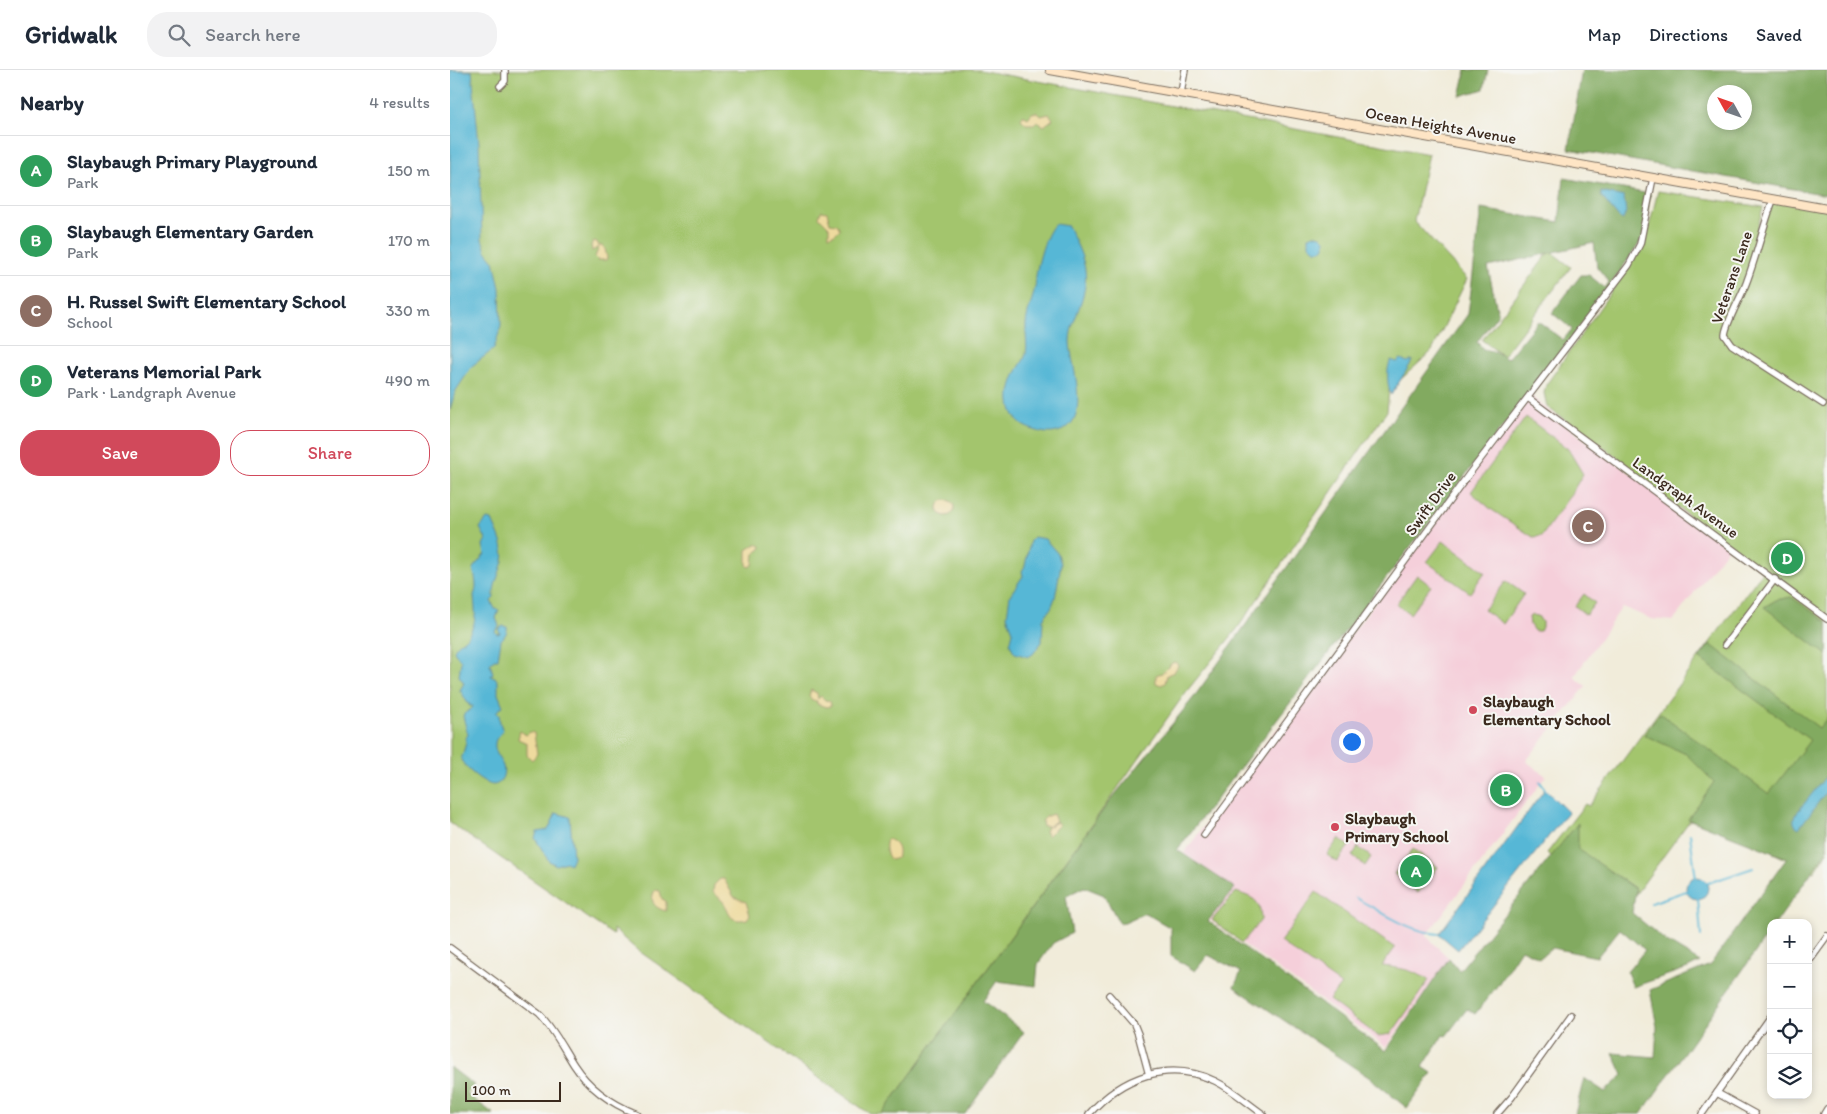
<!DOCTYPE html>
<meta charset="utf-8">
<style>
:root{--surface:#fff;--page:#f2f2f3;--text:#1f2937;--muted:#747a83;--line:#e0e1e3;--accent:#d1495b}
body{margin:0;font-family:Itim,sans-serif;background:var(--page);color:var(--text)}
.controls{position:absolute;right:15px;bottom:15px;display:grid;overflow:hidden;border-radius:10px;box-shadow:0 2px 8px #0003}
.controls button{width:45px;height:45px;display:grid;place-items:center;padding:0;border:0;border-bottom:1px solid var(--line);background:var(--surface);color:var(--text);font:25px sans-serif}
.compass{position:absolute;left:1257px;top:15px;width:45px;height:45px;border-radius:50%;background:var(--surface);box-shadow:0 2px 8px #0003;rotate:310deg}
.scale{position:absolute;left:15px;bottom:12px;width:96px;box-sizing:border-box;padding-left:5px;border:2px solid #3b2a1e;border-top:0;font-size:14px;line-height:18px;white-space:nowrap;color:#3b2a1e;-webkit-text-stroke:4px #f6f6f2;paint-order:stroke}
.you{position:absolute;left:901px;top:671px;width:18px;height:18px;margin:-12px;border:4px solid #fff;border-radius:50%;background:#1a73e8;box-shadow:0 0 0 8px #1a73e833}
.badge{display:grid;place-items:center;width:32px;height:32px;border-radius:50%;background:var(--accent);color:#fff;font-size:16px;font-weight:700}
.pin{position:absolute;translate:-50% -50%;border:2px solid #fff;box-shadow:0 1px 5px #0006}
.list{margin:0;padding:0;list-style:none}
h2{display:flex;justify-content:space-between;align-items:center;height:65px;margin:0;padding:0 20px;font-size:21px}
h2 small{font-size:16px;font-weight:400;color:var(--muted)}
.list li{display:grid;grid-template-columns:32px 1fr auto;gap:15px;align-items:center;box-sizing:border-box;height:70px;padding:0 20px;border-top:1px solid var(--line)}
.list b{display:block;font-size:19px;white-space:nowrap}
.list p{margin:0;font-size:16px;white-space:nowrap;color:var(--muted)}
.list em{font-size:16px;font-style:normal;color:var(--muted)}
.actions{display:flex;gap:10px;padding:15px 20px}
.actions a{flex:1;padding:11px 0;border:1px solid var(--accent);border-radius:20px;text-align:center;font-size:18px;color:var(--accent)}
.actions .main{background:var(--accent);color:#fff}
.icon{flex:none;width:28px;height:28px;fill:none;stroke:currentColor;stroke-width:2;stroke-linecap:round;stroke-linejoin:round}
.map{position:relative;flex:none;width:1377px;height:1044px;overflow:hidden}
header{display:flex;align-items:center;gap:30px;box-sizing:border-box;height:70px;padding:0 25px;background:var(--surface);border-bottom:1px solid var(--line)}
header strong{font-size:24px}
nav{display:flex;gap:28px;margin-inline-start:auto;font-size:18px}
.search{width:350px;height:45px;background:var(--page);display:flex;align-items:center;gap:12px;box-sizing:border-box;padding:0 18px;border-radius:20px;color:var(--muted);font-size:19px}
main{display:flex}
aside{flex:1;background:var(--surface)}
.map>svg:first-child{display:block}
</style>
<header>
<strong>Gridwalk</strong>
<div class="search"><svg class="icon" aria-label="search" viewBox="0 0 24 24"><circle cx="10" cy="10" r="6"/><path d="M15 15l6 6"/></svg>Search here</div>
<nav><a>Map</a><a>Directions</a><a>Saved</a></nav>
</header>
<main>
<aside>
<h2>Nearby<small>4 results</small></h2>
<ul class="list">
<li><span class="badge" style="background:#2e9e5b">A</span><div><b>Slaybaugh Primary Playground</b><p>Park</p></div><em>150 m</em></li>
<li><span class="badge" style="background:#2e9e5b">B</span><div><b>Slaybaugh Elementary Garden</b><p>Park</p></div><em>170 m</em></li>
<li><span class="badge" style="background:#8d6e63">C</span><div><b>H. Russel Swift Elementary School</b><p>School</p></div><em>330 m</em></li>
<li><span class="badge" style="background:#2e9e5b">D</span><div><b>Veterans Memorial Park</b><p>Park · Landgraph Avenue</p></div><em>490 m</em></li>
</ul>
<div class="actions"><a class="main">Save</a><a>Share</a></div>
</aside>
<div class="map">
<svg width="1377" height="1044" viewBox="0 0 1377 1044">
<rect width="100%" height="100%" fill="#f6f6f2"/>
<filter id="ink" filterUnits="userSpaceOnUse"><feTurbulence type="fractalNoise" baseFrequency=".02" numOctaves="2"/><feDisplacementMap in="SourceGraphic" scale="10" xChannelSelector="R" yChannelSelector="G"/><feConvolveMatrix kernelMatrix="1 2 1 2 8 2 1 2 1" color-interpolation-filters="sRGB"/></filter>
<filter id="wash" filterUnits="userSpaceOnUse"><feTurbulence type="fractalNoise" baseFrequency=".0096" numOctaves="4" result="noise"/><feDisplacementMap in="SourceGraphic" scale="20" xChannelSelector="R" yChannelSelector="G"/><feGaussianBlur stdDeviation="1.12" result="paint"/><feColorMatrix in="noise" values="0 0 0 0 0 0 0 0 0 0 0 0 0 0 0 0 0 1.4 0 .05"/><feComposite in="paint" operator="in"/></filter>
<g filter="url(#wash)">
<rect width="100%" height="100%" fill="#f1ecda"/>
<polygon fill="#f5cfda" points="1080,325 1128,365 1279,476 1223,551 1202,549 1172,537 1124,607 1136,616 1076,691 1096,706 976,866 999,888 936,977 760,850 785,818 734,783 823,663 847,637"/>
<g fill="#a3c56d" stroke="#6f7846">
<polygon points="0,0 529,0 979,84 964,151 1017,209 982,281 939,320 937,341 787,559 736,622 620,785 432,1044 420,1044 186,879 163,859 163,865 0,753"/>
<polygon points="1208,121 1313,137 1300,187 1323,130 1377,139 1377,782 1364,802 1243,746 1174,840 1097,783 1135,734 1139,736 1313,501 1173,397 1175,393 1097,337 1094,323 1096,315 1195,173"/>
<polygon points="1100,181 1121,197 1053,286 1032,270"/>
<polygon points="1076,347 1118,379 1133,404 1121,424 1092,466 1083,467 1042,440 1021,422"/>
<polygon points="993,471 1035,502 1020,523 977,492"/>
<polygon points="967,505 981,516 960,544 946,534"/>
<polygon points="1056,511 1074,524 1053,554 1034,540"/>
<polygon points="1134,524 1145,533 1136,545 1125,536"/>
<polygon points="1082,545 1088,546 1092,552 1092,557 1090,561 1084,561 1080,555 1079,547"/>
<polygon points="889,768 899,776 887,792 877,785"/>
<polygon points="908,777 921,787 915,796 902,786"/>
<polygon points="963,779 988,797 968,823 944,804"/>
<path d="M786,822C804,828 810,829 811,850L792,873L762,850Z"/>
<path d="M866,822L945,878L932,896C952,898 962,900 979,910L941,964L928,966L879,930L891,915L830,872Z"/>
</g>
<g fill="#82aa60" stroke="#5e6a3f" fill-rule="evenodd">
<polygon points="1016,0 1038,0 1034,19 1010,26"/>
<path d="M1132,0H1377V125L1119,79ZM1264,22H1294V52H1264Z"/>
<path d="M1114,108L1200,124L1194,167L1144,238L727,780L785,818L758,851L936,981L999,888L1009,901L1128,753V779L1186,819L1182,843L1217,872L1250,892L1238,898L1183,917L1177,902L1195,880L1170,859L1147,887L1102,878L1090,888L1071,879L1047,916L1025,944L1017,939L996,966L993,965L973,997L982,1003L957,1038L920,1008L784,917L791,902L758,885L745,901L721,886V858L695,843L670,854L654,825L634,817L616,826L622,863L603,873L588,894L586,916L547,911L533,931L574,962L515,1044H432L659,732L744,627L1018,244L1031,139L1109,152ZM1144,173L1147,197L1159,212L1155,218L1139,205H1131L1102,243L1122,259L1113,270L1088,251L1057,289L1046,282L1033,279L1027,272L1048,244L1038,197Z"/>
<polygon points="1341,527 1377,552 1377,585 1314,537 1326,530"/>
<polygon points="1260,574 1369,658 1377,648 1377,780 1326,853 1321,853 1321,860 1191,1044 1125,1044 1134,1008 1155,1022 1173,1005 1163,983 1205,987 1207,957 1200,920 1260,895 1337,788 1238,749 1264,712 1236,684 1194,665 1210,643 1319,724 1360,670 1249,588"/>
<polygon points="0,997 24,1015 17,1024 44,1044 0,1044"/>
</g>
<g fill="#eeda9e" stroke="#94825e">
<polygon points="587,42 591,46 599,44 603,49 594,56 587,51 584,54 576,54 571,49 573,45 578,48 582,43"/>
<polygon points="371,141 377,142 380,153 387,154 390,159 385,164 379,166 379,157 369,147"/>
<polygon points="144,171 147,172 149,176 153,176 155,179 157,188 156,190 148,190 145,187 149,177 142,181 141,175"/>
<circle cx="496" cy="438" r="8"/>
<polygon points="306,474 311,476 311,479 304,484 303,495 299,497 297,495 297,480"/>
<polygon points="726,592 728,596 724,602 717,605 715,613 711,615 706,613 706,605 712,603 722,593"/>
<polygon points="361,620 367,623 368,629 371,626 375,630 380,631 381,636 376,637 367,634 367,631 362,631 359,626"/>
<polygon points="70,661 76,665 80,662 84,663 87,684 82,690 77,685 77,673 68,669"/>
<polygon points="603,744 606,751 599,756 607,752 609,755 598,766 595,761 598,756 593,756 592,751 597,746"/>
<path d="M437,769C444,771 451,778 447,788L441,790C435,784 435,775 437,769Z"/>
<path d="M270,809H274L284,827L296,832L300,845L297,849C279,853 280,844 274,833C272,830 266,825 263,822L264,815Z"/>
<path d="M205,820L210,821L212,829L216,831V841C204,838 199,831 205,820Z"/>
</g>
<g fill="#57b7d6" stroke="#49707a">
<polygon points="0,0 22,1 29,74 32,169 36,181 44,191 50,218 51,256 44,279 22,296 5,322 0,340"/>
<polygon points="1151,122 1174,127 1176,142 1173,150 1169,148 1151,126"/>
<path d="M605,154L618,156C633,187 642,202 630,235C626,248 620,258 620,272C621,295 641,347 613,360C606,363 599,364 591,362C577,358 568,356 562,341C557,327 561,314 567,301C570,295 574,291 576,284C578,275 575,264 576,254C577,242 583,229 585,217C586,214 585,210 586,206C588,192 595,164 605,154Z"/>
<polygon points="863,164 871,166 875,170 875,177 871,180 865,180 859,175 859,167"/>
<path d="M951,289L957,292L963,290L941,325C937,317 936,297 941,290L947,292Z"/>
<path d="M37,449L42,450C47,462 56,478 53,491C50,503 42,518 44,528L41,531L45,539L49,540L46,548L49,556L45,561L47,564L50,563L48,559L53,556L57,557C58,562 54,567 51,570L48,589H44L40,594L43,603L41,606L45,607L48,612V624L53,636L46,642L49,644L50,653L53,661C50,665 45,668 45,674C44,681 50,689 53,696C56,706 49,720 37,713C27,707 18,701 11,690L16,673V667L18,665L13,646C15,641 22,641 23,636H19L20,634H18L11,621L9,622L14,613L9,606L11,591L4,581C6,574 12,572 17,567C28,552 25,542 24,525C28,517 25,507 23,498L35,484L33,475L36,469L30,458Z"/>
<polygon points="584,467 595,469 608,484 611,494 605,528 601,538 593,549 592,572 583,584 578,587 565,583 563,580 560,574 563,562 557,546 560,525 573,506 572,501 575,496 580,471"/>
<path d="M1377,705V721L1349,758C1343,755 1343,751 1345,745Z"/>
<polygon points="1095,719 1118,742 1008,880 989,864"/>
<polygon points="106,743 120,747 123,787 120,794 116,792 106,795 99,791 85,768 87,762 98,760"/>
<circle cx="1247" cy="818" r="11"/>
</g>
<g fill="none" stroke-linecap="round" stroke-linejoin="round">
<g stroke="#57b7d6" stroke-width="2">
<polyline points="1090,712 1095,719"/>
<polyline points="1240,764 1246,809"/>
<polyline points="1255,814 1303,798"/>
<path d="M906,828C933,843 958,861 989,864"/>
<polyline points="1248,828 1251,866"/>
<polyline points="1201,833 1239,820"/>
</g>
</g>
</g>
<g filter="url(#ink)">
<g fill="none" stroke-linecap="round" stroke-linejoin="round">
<defs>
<g id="minor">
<polyline points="50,16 55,11 55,0"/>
<polyline points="731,23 735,0"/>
<path d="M1323,130C1313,157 1307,184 1297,211C1292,226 1276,252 1275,265L1282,275L1373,334"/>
<polyline points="1078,328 1377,549"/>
<polyline points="1275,575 1325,509"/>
<polyline points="754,765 1019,404 1179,195 1190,174 1203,108"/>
<path d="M0,878L89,944C104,959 113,978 124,995C139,1018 162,1034 187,1044"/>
<polyline points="1358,892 1377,866"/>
<polyline points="659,925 684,954 688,964 699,1005"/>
<polyline points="1267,1023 1305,1044"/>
<path d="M639,1044C672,1007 718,989 765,1011C782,1019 797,1033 813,1044"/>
<polyline points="1047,1044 1062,1027 1121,945"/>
<polyline points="1252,1044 1321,946"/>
<polyline points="1374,1044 1377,1039"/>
</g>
<polyline id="secondary" points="600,0 1377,139"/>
</defs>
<use href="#minor" stroke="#7b6e60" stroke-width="8"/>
<use href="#secondary" stroke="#7b6e60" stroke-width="10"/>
<use href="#minor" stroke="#fff" stroke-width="5.5"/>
<use href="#secondary" stroke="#fee5c5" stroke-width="8"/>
</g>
</g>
<g fill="#d1495b" stroke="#f6f6f2" stroke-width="2">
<circle cx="1023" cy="640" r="5"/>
<circle cx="885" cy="757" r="5"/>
</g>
<g text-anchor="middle" stroke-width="4" stroke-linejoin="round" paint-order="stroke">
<g font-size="16" fill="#3b2a1e" stroke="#f6f6f2">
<text transform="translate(991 55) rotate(10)" y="6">Ocean Heights Avenue</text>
<text transform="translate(1281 207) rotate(-71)" y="6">Veterans Lane</text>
<text transform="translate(1236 427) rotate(36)" y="6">Landgraph Avenue</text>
<text transform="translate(980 433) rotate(-54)" y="6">Swift Drive</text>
</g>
<g font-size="16" font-weight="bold" fill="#3b2a1e" stroke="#f6f6f2" text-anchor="start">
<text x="1033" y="637">Slaybaugh<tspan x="1033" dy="18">Elementary School</tspan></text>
<text x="895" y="754">Slaybaugh<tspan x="895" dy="18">Primary School</tspan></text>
</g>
</g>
</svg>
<div class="controls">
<button>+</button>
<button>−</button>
<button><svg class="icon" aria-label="locate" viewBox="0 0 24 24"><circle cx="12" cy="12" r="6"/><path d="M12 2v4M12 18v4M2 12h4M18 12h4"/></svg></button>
<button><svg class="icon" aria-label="layers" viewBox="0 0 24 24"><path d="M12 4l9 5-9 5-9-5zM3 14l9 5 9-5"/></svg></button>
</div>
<svg class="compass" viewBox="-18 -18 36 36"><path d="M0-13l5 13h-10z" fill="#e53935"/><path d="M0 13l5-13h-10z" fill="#747a83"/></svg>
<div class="scale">100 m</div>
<div class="you"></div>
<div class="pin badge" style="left:966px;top:801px;background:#2e9e5b">A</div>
<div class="pin badge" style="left:1056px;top:720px;background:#2e9e5b">B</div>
<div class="pin badge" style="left:1138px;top:456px;background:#8d6e63">C</div>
<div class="pin badge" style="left:1337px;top:488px;background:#2e9e5b">D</div>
</div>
</main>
